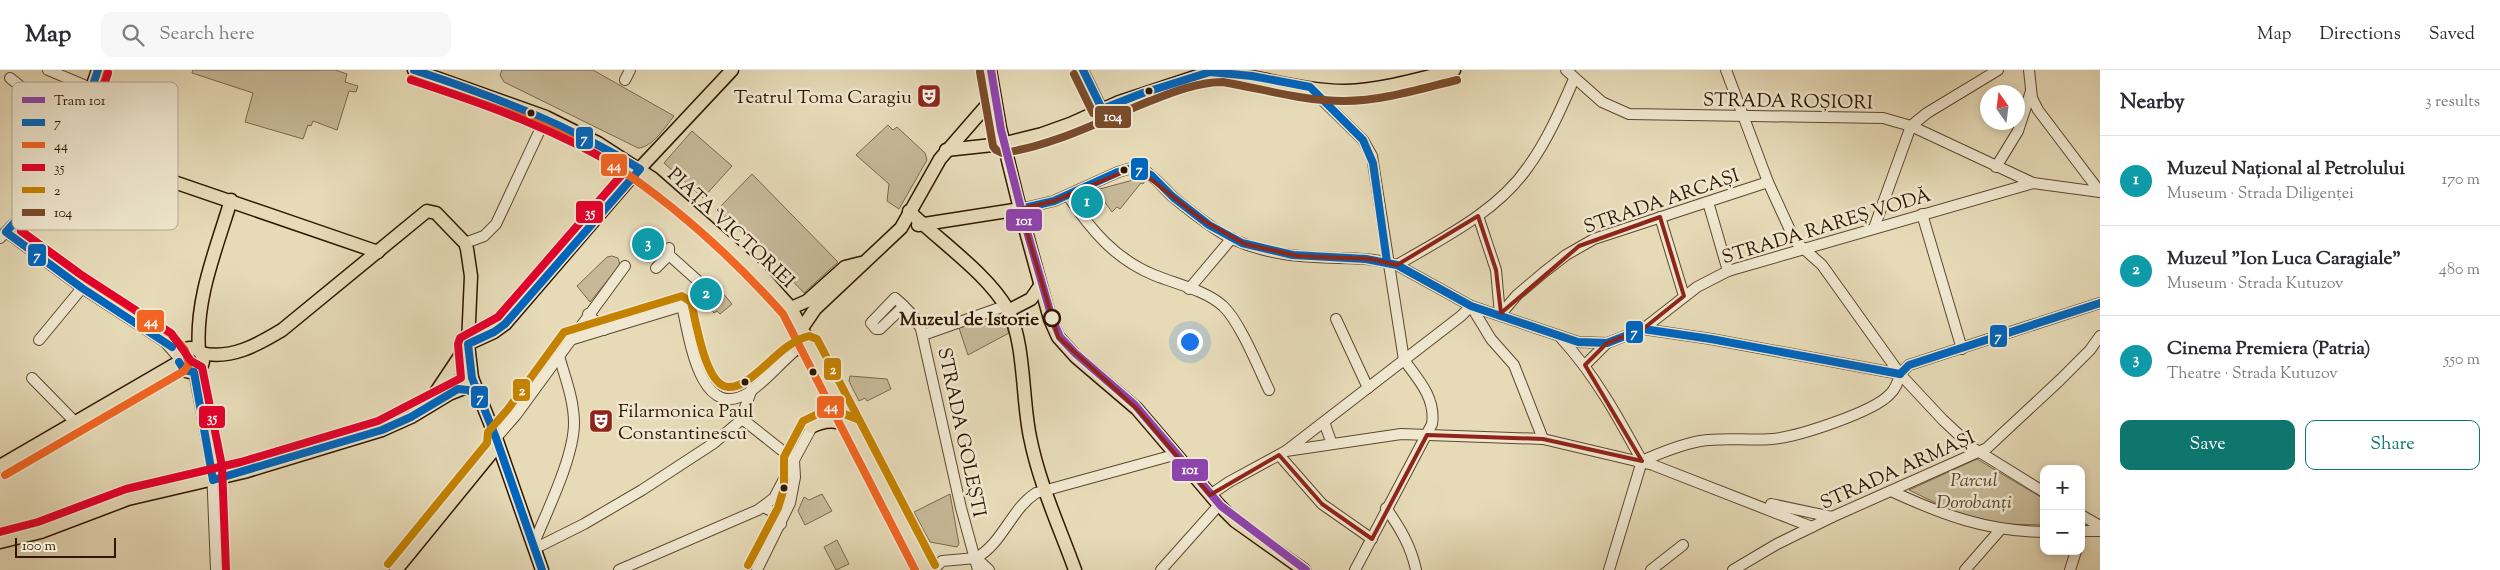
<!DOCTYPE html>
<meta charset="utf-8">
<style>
:root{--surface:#fff;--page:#f7f7f7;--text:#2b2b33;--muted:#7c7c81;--line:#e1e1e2;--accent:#0f766e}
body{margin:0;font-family:"Sorts Mill Goudy",serif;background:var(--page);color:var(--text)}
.controls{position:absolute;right:15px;bottom:15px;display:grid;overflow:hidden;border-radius:10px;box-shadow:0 2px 8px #0003}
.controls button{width:45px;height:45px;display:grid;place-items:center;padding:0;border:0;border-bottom:1px solid var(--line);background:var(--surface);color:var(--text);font:25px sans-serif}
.compass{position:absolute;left:1980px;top:15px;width:45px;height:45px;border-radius:50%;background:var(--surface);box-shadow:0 2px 8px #0003;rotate:346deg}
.scale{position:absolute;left:15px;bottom:12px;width:101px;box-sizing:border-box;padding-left:5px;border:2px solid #301700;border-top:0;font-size:14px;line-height:18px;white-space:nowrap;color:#301700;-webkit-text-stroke:4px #efe7d0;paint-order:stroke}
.you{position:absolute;left:1189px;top:271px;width:18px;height:18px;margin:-12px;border:4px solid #fff;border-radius:50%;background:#1a73e8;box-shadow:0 0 0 8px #1a73e833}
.badge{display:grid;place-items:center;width:32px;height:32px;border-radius:50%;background:var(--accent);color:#fff;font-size:16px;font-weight:700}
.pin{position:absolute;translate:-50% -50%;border:2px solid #fff;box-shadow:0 1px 5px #0006}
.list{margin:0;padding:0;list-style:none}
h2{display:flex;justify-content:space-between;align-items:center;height:65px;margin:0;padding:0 20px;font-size:21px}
h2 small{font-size:16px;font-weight:400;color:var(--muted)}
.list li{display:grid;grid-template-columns:32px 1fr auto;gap:15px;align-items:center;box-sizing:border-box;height:90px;padding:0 20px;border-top:1px solid var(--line)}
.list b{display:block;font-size:19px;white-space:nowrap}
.list p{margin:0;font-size:16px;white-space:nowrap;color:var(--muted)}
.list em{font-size:16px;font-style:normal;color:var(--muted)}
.actions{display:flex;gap:10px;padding:15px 20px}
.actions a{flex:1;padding:11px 0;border:1px solid var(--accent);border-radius:10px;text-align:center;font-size:18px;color:var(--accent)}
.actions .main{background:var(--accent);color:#fff}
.icon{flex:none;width:28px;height:28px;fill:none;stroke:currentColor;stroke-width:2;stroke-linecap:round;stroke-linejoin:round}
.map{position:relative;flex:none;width:2100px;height:500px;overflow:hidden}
header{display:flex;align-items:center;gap:30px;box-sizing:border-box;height:70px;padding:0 25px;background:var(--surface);border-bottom:1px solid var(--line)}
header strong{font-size:24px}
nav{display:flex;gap:28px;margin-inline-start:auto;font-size:18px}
.search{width:350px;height:45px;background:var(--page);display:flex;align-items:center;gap:12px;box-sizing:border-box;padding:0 18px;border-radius:10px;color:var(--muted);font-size:19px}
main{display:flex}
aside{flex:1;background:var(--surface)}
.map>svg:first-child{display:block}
</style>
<header>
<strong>Map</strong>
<div class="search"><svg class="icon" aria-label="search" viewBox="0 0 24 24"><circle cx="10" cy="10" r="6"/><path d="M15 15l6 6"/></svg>Search here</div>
<nav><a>Map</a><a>Directions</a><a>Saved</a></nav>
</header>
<main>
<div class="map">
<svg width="2100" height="500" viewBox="0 0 2100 500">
<rect width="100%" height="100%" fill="#e6dab7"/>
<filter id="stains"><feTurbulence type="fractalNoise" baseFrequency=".004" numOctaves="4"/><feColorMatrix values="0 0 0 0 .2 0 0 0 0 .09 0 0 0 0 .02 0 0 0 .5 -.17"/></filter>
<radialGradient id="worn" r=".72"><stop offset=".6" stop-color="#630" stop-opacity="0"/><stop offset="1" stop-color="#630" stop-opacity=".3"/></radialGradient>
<g fill="#c7b998" stroke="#7c684c">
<polygon points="193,0 335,0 347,4 345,12 358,16 356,22 349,21 337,60 313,51 311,56 308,55 303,69 245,52 253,23 192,3"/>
<path d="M502,0H593L674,46C666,56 652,78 638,78L504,12L500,5Z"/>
<polygon points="888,55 893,60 897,57 925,83 927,90 899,139 887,131 889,114 856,85"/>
<polygon points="692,61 732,96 703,128 664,93"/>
<polygon points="752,104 838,192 804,223 772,189 717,140"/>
<polygon points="1137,109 1145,111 1143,114 1141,113 1120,139 1117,137 1112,142 1096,120"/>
<polygon points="612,186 618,188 620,195 590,232 577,216 607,187"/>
<polygon points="715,214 732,234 720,244 717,241 714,243 701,224"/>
<polygon points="999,245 1002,245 1009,263 968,285 959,258"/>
<polygon points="850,306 887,309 891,319 867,331 865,328 859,331 849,311"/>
<polygon points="1977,389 2044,429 2044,455 2005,454 1959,444 1909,420"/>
<polygon points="822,424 832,441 805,455 798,441 804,427 809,430"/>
<polygon points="950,424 959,474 957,477 930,472 914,442"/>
<polygon points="837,470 849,494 836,500 824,477"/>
</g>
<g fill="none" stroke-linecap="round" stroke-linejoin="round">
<defs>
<g id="minor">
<polyline points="48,0 91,18"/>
<polyline points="1083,0 1102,39"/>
<polyline points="1566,0 1602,32 1629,44 1883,48 1911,56 2033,113 2100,122"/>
<polyline points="1726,0 1768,112 1795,171 1822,195 1900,304 1943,350 1973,378 2044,422"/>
<polyline points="2029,0 2032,28 2038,40 2100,122"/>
<polyline points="10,8 58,46 79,56"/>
<polyline points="625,10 630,0"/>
<polyline points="1310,18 1363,70 1372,86 1404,290"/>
<polyline points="1996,97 2018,61 2031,21"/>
<path d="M1068,126C1091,160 1115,189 1154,205C1176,214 1205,220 1223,236C1240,252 1258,297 1269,320"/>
<polyline points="1708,132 1728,201"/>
<path d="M1020,139L1054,131L1118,102L1135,97C1150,100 1162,117 1173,127C1191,142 1211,158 1232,169C1257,180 1287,186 1314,187C1342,189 1369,186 1397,195L1471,236L1578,272L1607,273L1643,259L1711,269L1900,304"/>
<polyline points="1922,144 1962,279"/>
<polyline points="1478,146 1496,200 1500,245"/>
<polyline points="1660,147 1684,226"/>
<polyline points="1874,158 1911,56 1927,43 1998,0"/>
<polyline points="6,162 82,218 165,272 179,288"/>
<polyline points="0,168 49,117 69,85"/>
<polyline points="465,173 484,166 496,154 546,47"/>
<path d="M1397,195C1443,168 1497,142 1528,97C1547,71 1561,39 1574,9"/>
<polyline points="656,198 669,185"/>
<polyline points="1189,219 1232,168"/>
<path d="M682,236C689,264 699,353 748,323C766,311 780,293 797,279L804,278"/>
<path d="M904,236L880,259H876L871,253L895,228C906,237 915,246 921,259L961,438L978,500"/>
<polyline points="588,244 604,260"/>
<polyline points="1500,245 1517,225 1543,203 1566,185 1594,169 1768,112"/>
<polyline points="1336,249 1368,318"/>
<polyline points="1643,259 1697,217 1728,201 2033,113"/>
<polyline points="923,265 1005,236"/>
<path d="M1561,268C1595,305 1618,347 1642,391L1609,500"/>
<polyline points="39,270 82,218"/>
<polyline points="570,270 682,236 696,226 700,220 697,210 669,185 669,178"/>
<polyline points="1585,295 1607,273"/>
<polyline points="194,302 212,398 216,500"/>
<polyline points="1900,304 1909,295 2100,233"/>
<polyline points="32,308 76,353"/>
<polyline points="1324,352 1332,374"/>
<polyline points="496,368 516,345 625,196"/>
<polyline points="1286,381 1401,364 1543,369 1653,395 1812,457"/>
<polyline points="1279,385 1322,434 1372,469"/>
<path d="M1642,391C1660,383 1679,375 1700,371C1724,367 1748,371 1772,369C1797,367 1874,342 1890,324C1896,319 1898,311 1900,304"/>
<path d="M1891,421C1943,445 1986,461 2044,462"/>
<polyline points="1210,425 1229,412 1286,381 1461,246 1471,236 1491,269 1514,295 1543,369"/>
<polyline points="1771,434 1832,447"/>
<polyline points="763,437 776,443 781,454"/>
<path d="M1386,438C1400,458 1411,476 1416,500"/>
<polyline points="2081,445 2100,456"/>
<polyline points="2081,461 2100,461"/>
<path d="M534,473C547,441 574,387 574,353C574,330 565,307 559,286"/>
<polyline points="536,478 584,454 642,420 714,373 740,351 752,319"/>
<polyline points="976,488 989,500"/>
<polyline points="619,500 758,440 774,428 794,390 741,348"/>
<polyline points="757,500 790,433 795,407 794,390 819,344 836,325"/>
<path d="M933,500L942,491L976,488C1003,473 1011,439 1036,423L1174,385"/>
<polyline points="1161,500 1219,435"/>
<path d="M1355,500L1432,354C1436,328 1418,309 1404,290"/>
<polyline points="1651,500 1683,475"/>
<polyline points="1733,500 1777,474 1832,447 1987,378 2060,310 2090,280 2100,266"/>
<polyline points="1965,500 2000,460"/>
<polyline points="2070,500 2076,481"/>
</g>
<g id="major">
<polyline points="98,0 72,77 378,182"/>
<polyline points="414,0 546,47 598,73 652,108 758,201 791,238 926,500"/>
<polyline points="990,0 1000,58 1022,147 1050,249 1058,267 1076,287 1137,339 1219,435 1235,451 1304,500"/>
<path d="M946,80L1002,74L1042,64L1070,54L1119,32L1210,2H1224C1264,8 1305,21 1345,21C1381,20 1419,9 1454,0"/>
<polyline points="66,92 89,83"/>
<path d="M909,141C939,171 987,203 1008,240C1025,272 1022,330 1030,367C1039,413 1059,456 1075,500"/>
<polyline points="918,155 1020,139"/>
<polyline points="791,238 807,231 845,197 861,193"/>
<polyline points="1008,241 1031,229 1040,216"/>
<polyline points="468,274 494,262 505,254 627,112 732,0"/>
<circle cx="191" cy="290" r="12"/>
<polyline points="797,279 802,258 815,239 901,158 940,89 994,27"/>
<path d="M199,281C195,229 216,180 231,130"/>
<polyline points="472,308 496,368 542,500"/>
<polyline points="428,334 468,274"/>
<path d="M811,357C826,349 838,350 853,358"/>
<polyline points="0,396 179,292"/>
<path d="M0,472L41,462L128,429L244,402L382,360L411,347L449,324L467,317L472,308L468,274L471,206L467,179L465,173L436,143L427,141L282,260C257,275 231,290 201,283"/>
<polyline points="396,500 498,375"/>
</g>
</defs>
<use href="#minor" stroke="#5e482e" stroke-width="12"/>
<use href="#major" stroke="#301700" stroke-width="15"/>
<use href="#minor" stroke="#efe7d0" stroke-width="10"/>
<use href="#major" stroke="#e6dab7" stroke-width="12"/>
<defs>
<g id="bus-1">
<path d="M414,0C493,26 569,55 640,99L505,254L494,262L468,274L472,308L496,368L542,500"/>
<polyline points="990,0 1000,58 1020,139 1054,131 1118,102 1135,97 1151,105 1173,127 1209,155 1242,173 1293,185 1366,189 1397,195 1471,236 1578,272 1607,273 1643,259 1711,269 1900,304"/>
<polyline points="1083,0 1102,39 1143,23 1210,2 1252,6 1310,17 1363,70 1373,93 1387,192"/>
<polyline points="79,56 98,0"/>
<polyline points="77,61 57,104 6,162 82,218 172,277"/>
<polyline points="179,292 184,300 194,302 213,410 382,360 411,347 458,319 468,320 474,324 484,338"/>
<polyline points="1900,304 1909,295 2100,233"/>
</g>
<g id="bus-2">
<path d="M411,9C454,25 500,38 543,56C632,96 718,171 783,244L915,500"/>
<polyline points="88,59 107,3"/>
<polyline points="5,405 184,301 189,294 185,280 171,264 88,210 21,161 65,110 86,64"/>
</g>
<g id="bus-3">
<path d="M108,3C97,36 89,71 71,102C58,125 39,143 21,161L80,204L171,263L191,291L202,297L222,396L226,500"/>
<path d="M0,462L38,452L126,419L241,392L378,351L461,308L458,274L460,268L498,247L625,101C558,60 485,34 411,10"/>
</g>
<g id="bus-4">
<path d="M388,494L487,373L488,362L508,339L564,262L682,226L691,232C696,250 705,316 728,317C739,318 751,308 759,301C775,288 787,272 809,266L817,269L935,495"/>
<polyline points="748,495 778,438 784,418 784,387 803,351 820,343 834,340 857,349"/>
</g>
<g id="bus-5">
<path d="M980,2L993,76L996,80L1002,83C1054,76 1102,50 1150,31C1173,22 1198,12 1223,12C1263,19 1303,31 1344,31C1382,31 1420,19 1457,10"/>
<polyline points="1074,4 1093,43"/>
</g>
</defs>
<use href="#bus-1" stroke="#efe7d0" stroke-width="11"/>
<use href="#bus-2" stroke="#efe7d0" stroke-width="11"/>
<use href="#bus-3" stroke="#efe7d0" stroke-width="11"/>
<use href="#bus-4" stroke="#efe7d0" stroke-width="11"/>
<use href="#bus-5" stroke="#efe7d0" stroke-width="11"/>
<use href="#bus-1" stroke="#0065bd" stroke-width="8"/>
<use href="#bus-2" stroke="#f26522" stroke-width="8"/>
<use href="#bus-3" stroke="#e4002b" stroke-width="8"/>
<use href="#bus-4" stroke="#c58200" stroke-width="8"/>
<use href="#bus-5" stroke="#7a4b2a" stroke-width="8"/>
<defs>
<polyline id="tram-1" points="991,0 1001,60 1026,158 1052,248 1060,267 1075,283 1135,335 1221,436 1306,500"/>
</defs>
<use href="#tram-1" stroke="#efe7d0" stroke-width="11"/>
<use href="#tram-1" stroke="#8e44ad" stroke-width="8"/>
</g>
<path fill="none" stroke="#8f2418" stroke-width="4" stroke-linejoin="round" d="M1135,97L1204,151L1245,174L1298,186L1371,189L1397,195L1478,146L1496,200L1501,243L1579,176L1660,147L1684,226L1643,259L1607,273L1585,295L1642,391L1543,369L1427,365L1372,469L1322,434L1279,385L1210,425L1137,339L1058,267L1020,139L1054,131Z"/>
<defs>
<symbol id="theatre-square" viewBox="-11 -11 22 22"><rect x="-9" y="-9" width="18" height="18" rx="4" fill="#8f2418" stroke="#efe7d0"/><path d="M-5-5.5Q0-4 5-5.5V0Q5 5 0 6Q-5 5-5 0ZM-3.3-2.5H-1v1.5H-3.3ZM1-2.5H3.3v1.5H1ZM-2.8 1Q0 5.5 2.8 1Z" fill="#fff"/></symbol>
</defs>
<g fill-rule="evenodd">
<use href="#theatre-square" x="915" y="12" width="28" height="28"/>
<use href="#theatre-square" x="587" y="337" width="28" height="28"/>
</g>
<g fill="#301700" stroke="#efe7d0" stroke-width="2">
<circle cx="1149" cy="21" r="4.5"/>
<circle cx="531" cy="43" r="4.5"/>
<circle cx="1124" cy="100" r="4.5"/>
<circle cx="813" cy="302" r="4.5"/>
<circle cx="745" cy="312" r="4.5"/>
<circle cx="784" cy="418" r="4.5"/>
</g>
<circle fill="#efe7d0" stroke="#301700" stroke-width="2.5" cx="1052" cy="248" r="8"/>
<g text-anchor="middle" stroke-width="5" stroke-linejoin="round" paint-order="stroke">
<g font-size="19" fill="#301700" stroke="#efe7d0" text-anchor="end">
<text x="912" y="33">Teatrul Toma Caragiu</text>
<text x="618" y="347" text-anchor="start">Filarmonica Paul<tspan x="618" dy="22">Constantinescu</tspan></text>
</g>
<g font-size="19" fill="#301700" stroke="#efe7d0">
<text transform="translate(1788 30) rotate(1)" y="7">STRADA ROȘIORI</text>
<text transform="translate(1661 130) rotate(-19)" y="7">STRADA ARCAȘI</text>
<text transform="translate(1826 155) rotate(-17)" y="7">STRADA RAREȘ VODĂ</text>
<text transform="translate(732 157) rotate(43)" y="7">PIAȚA VICTORIEI</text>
<text transform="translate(963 362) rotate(78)" y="7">STRADA GOLEȘTI</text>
<text transform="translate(1897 399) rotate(-24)" y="7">STRADA ARMAȘI</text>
</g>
<g font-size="19" font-weight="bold" fill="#301700" stroke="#efe7d0" text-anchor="end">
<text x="1039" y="255">Muzeul de Istorie</text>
</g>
<g font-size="19" font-style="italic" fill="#5d482e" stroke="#efe7d0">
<text x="1974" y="416">Parcul<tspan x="1974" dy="22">Dorobanți</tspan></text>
</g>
</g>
<rect x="12" y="12" width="166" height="148" rx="8" fill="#efe7d0" stroke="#b6a992" stroke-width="1"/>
<rect x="22" y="27" width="23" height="6" fill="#8e44ad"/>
<rect x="22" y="49" width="23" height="7" fill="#0065bd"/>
<rect x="22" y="72" width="23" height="6" fill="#f26522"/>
<rect x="22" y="94" width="23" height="7" fill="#e4002b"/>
<rect x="22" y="117" width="23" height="6" fill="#c58200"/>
<rect x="22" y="139" width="23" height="7" fill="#7a4b2a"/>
<g font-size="14" fill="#301700">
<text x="54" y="35">Tram 101</text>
<text x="54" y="57">7</text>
<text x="54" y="80">44</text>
<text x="54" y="102">35</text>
<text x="54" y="125">2</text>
<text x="54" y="147">104</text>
</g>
<g stroke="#efe7d0" stroke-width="2">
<rect x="1094" y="35" width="38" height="24" rx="5" fill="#7a4b2a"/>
<rect x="575" y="56" width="19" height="24" rx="5" fill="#0065bd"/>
<rect x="600" y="83" width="28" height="24" rx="5" fill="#f26522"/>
<rect x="1130" y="87" width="19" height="24" rx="5" fill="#0065bd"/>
<rect x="575" y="130" width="29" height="24" rx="5" fill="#e4002b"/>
<rect x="1005" y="138" width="38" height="24" rx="5" fill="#8e44ad"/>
<rect x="27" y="173" width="20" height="24" rx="5" fill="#0065bd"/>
<rect x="136" y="239" width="29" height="24" rx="5" fill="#f26522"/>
<rect x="1625" y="250" width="19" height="24" rx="5" fill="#0065bd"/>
<rect x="1989" y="254" width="19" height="24" rx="5" fill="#0065bd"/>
<rect x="823" y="287" width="19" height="24" rx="5" fill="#c58200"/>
<rect x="512" y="308" width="19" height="24" rx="5" fill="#c58200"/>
<rect x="470" y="315" width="19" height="24" rx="5" fill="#0065bd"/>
<rect x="816" y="325" width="29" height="24" rx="5" fill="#f26522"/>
<rect x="198" y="335" width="28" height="24" rx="5" fill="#e4002b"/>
<rect x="1171" y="388" width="38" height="24" rx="5" fill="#8e44ad"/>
</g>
<g font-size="14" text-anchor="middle" font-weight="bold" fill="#fff">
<text x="1113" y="51">104</text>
<text x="584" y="73">7</text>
<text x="614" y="100">44</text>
<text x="1139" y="104">7</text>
<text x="590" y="147">35</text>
<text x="1024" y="155">101</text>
<text x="37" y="190">7</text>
<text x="151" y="256">44</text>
<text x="1634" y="267">7</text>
<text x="1998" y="271">7</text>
<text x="833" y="304">2</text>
<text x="522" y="325">2</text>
<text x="480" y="332">7</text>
<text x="831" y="341">44</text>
<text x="212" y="352">35</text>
<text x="1190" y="404">101</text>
</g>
<rect width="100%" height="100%" filter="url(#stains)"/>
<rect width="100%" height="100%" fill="url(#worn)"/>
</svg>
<div class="controls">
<button>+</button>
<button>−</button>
</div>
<svg class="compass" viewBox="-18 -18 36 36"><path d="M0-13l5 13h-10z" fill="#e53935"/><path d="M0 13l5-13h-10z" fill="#7c7c81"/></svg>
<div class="scale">100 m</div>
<div class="you"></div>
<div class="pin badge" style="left:1087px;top:132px;background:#0f9aa8">1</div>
<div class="pin badge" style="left:706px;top:224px;background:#0f9aa8">2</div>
<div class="pin badge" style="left:648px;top:174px;background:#0f9aa8">3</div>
</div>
<aside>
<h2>Nearby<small>3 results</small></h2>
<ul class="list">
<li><span class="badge" style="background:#0f9aa8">1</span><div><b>Muzeul Național al Petrolului</b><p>Museum · Strada Diligenței</p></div><em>170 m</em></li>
<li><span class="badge" style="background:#0f9aa8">2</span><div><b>Muzeul &quot;Ion Luca Caragiale&quot;</b><p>Museum · Strada Kutuzov</p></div><em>480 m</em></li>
<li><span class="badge" style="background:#0f9aa8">3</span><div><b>Cinema Premiera (Patria)</b><p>Theatre · Strada Kutuzov</p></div><em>550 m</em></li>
</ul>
<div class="actions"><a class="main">Save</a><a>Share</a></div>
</aside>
</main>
